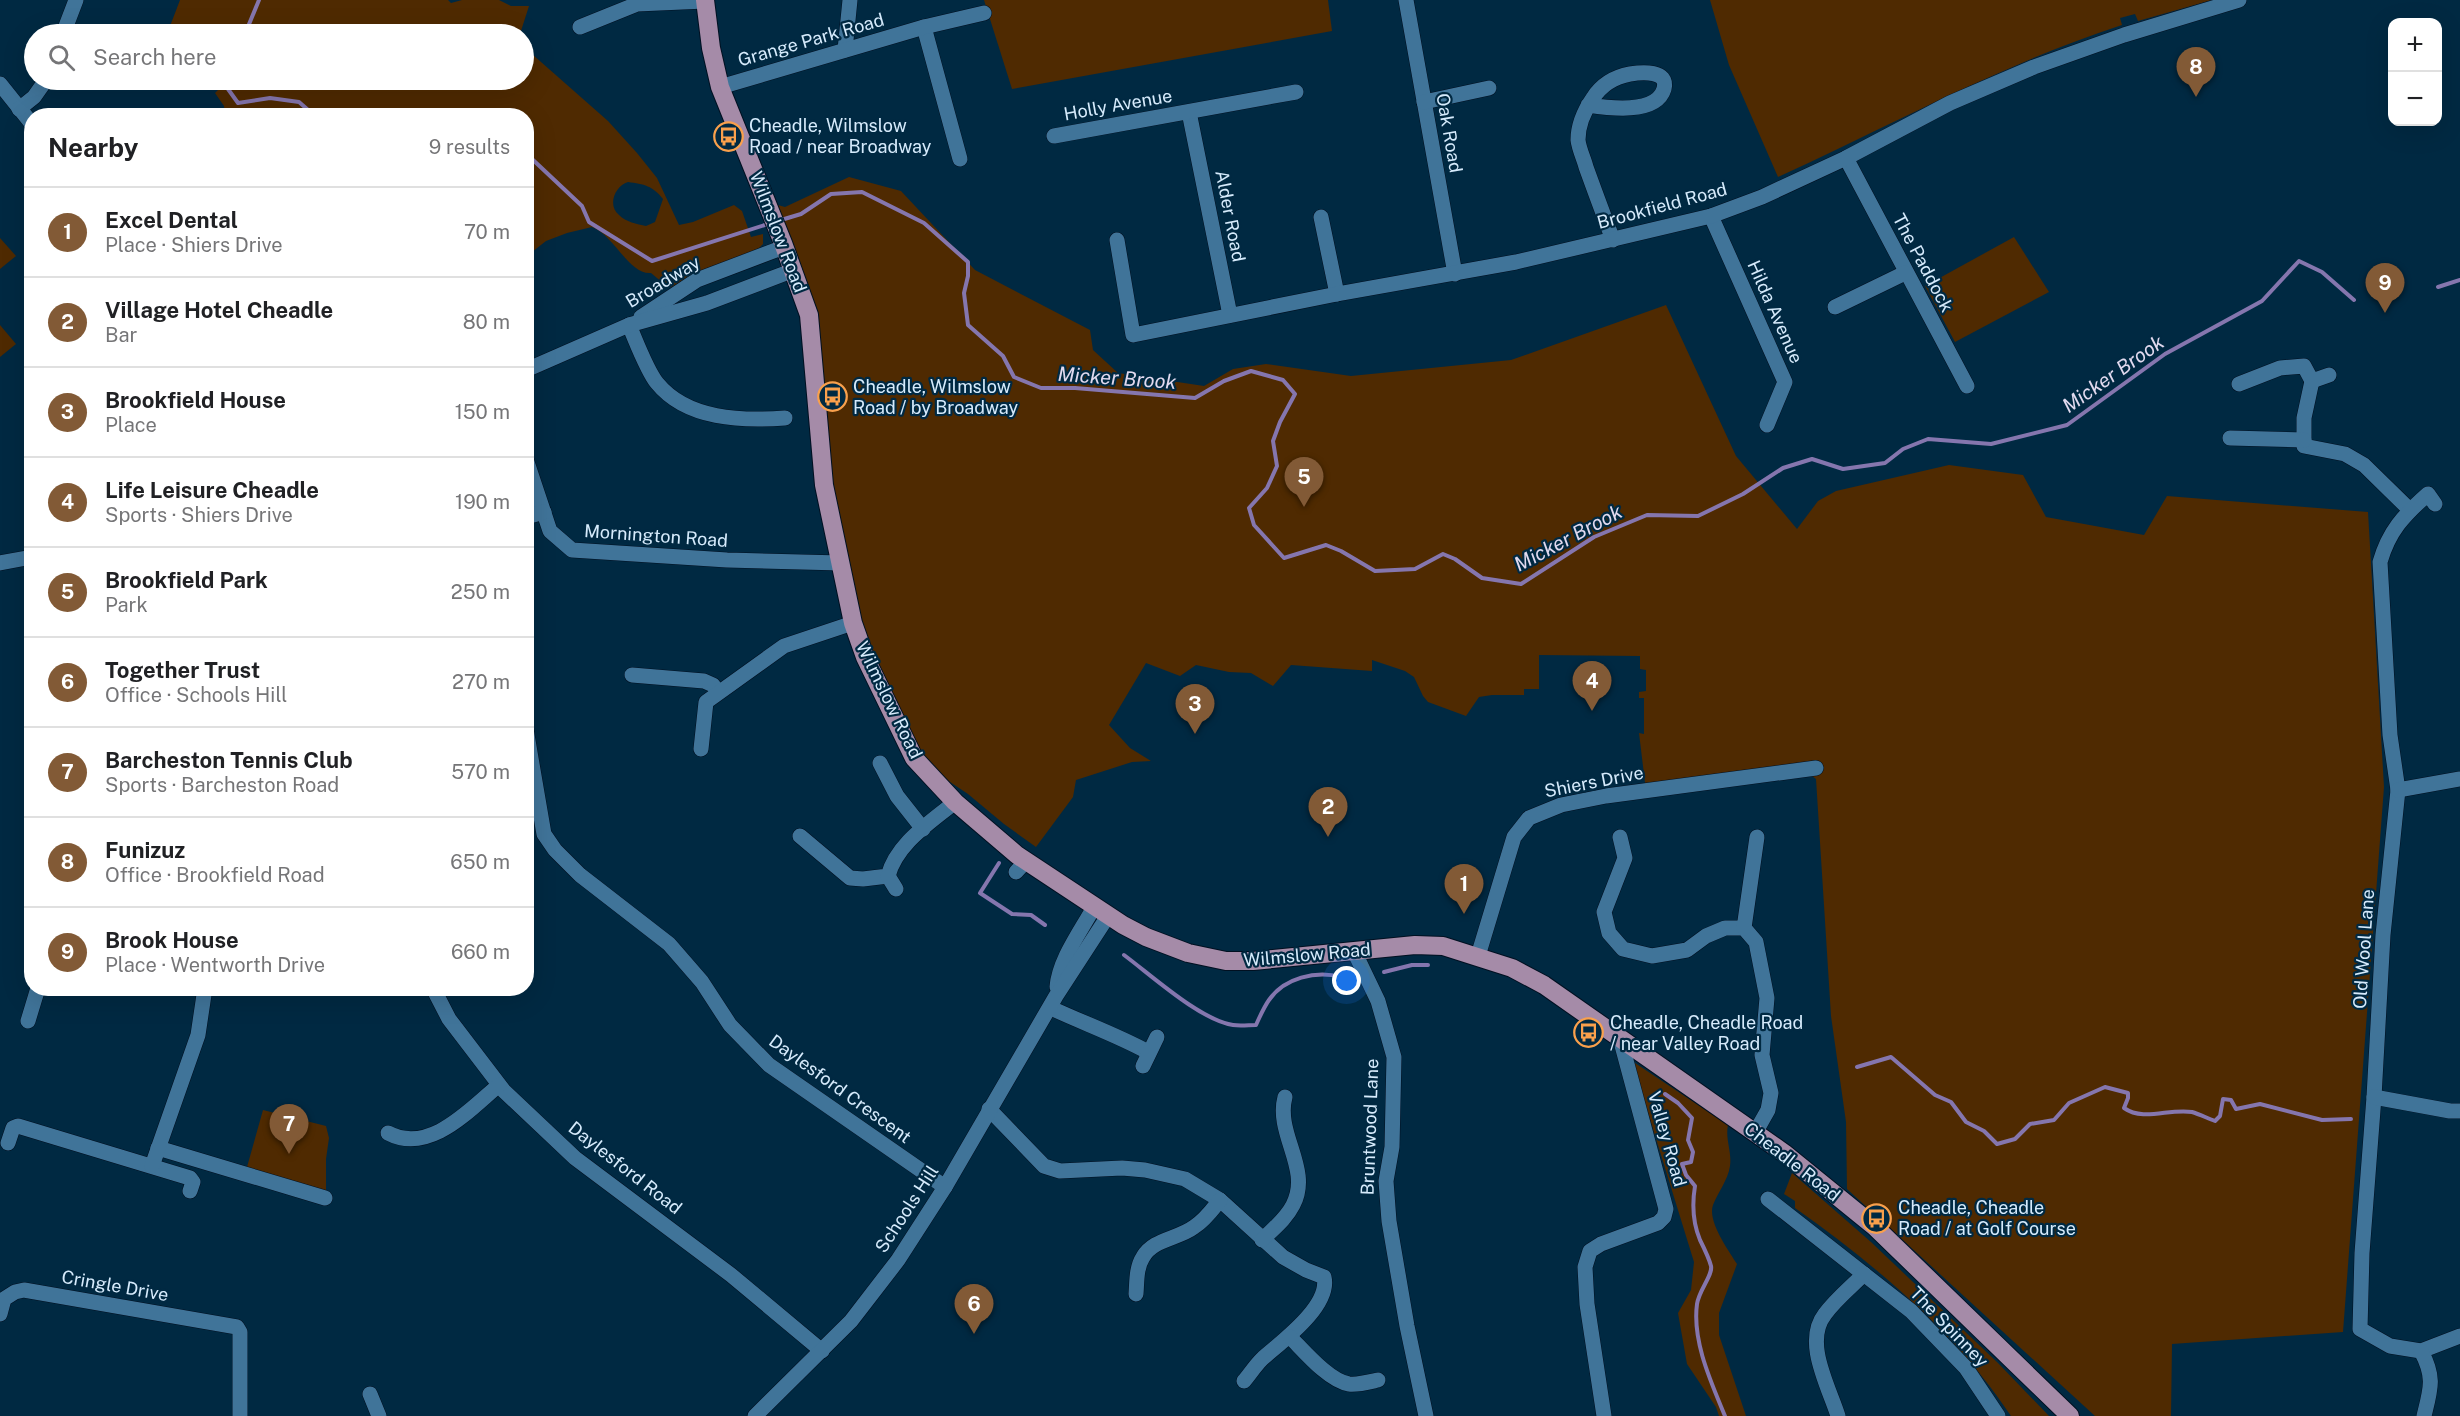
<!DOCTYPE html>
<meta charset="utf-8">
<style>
:root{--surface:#fff;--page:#f6f6f6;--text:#202124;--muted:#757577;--line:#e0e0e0;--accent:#825a36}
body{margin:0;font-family:"Public Sans",sans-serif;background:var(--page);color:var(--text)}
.controls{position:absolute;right:18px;top:18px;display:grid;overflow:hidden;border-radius:12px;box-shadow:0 6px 24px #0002}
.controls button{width:54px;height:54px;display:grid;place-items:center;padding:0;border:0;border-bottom:2px solid var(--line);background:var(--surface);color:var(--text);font:30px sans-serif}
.you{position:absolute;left:1347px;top:981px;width:21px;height:21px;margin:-15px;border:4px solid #fff;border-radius:50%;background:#1a73e8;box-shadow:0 0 0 9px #1a73e833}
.badge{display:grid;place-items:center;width:39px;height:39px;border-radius:50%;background:var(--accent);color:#fff;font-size:20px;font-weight:700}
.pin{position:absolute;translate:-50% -50px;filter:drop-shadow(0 2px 3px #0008)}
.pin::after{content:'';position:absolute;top:32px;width:21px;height:18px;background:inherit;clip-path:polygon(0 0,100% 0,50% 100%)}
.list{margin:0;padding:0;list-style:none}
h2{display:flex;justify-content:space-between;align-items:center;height:78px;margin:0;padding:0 24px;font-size:26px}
h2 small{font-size:20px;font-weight:400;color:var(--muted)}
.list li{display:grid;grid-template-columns:39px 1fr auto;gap:18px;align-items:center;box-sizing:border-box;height:90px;padding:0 24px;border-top:2px solid var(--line)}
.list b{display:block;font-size:22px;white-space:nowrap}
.list p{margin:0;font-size:20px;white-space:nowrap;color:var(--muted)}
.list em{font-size:20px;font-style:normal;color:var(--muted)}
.icon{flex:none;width:33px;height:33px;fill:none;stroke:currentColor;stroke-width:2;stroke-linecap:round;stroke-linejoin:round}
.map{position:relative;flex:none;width:2460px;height:1416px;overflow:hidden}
.search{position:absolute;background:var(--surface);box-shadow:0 6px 24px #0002;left:24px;top:24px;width:510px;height:66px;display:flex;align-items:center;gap:15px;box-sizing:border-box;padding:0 21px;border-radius:33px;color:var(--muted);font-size:22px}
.panel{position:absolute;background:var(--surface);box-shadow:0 6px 24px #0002;left:24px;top:108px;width:510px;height:888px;border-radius:24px}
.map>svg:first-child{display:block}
</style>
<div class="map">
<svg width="2460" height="1416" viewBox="0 0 2460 1416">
<rect width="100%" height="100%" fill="#002942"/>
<g fill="#4f2a01" fill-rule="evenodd">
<polygon points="180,0 448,0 451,3 462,0 499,0 511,6 529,6 520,34 167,34"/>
<polygon points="984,0 1328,0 1332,31 1012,89"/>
<path d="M1710,0H2212L2138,21L2135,14L2120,18L2122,25C2002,64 1892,125 1778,177L1729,65Z"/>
<path d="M524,47L608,121L637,153L657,178L679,225L693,222L734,205L742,211L751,237L763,234V244L759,248L669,288L651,273C629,275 614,235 592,227L567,233L546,241L527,256L526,116L223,115L225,113L224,106L215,93L218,90L217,85L201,87L204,80H524ZM628,182C644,184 653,186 663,199L655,222L646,226C637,224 626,222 619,215C607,205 615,186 628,182Z"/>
<polygon points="849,177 901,191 975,270 1090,330 1093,350 1118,373 1204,386 1233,369 1266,364 1351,376 1511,360 1666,305 1736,456 1797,529 1818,501 1836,491 1949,465 2023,475 2046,517 2144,535 2167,496 2368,512 2384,787 2343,1332 2172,1344 2171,1416 2095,1416 1847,1189 1846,1122 1831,1016 1816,779 1804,770 1646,791 1639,733 1644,734 1644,698 1639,698 1639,692 1646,691 1646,670 1640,669 1640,656 1539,655 1539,689 1524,689 1524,695 1492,695 1479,697 1466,716 1428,702 1423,696 1414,677 1405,671 1372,660 1372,671 1291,665 1273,686 1251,673 1229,672 1196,665 1180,676 1146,663 1109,725 1130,748 1151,761 1132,762 1076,780 1073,797 1036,847 1004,824 968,794 914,758 853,623 824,485 809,315 767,202 785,207"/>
<polygon points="2014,237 2049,292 1955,342 1925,286"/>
<polygon points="0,238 16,256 0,269"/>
<polygon points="0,325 16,344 0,357"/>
<path d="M1635,1063L1728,1125C1725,1139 1732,1151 1730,1166C1728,1180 1718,1192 1713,1205C1707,1221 1729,1251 1737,1264L1719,1313V1335L1746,1416H1719L1716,1407L1687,1364L1678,1313L1691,1290L1694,1262L1633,1064Z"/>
<polygon points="263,1110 326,1126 329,1138 326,1159 326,1193 247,1167"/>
<path d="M1792,1173L1871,1242L1998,1363L2049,1416H2011C1955,1332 1877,1266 1795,1208V1201L1784,1194Z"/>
</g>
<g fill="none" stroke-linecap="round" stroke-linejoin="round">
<g stroke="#8576ae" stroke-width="4">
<polyline points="245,34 259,0"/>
<polyline points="231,80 228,89 238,103 270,98 299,102 315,116"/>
<polyline points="526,158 532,159 582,206 589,222 652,261 771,223"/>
<polyline points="781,220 801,214 831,194 862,192 924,223 968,262 968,276 964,293 968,325 1003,356 1014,377 1041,388 1075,388 1195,398 1224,381 1251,371 1283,380 1295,394 1280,422 1273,441 1277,466 1267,488 1249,508 1254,525 1284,558 1326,545 1341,551 1375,571 1415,569 1443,554 1455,559 1482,578 1521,584 1594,537 1647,515 1698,516 1743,494 1783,468 1812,459 1843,469 1885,463 1903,449 1928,439 1991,444 2067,425 2165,354 2262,301 2299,261 2322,272 2354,300"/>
<polyline points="2438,287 2460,280"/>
<polyline points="999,863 980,893 1012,914 1031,915 1045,925"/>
<path d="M1124,955C1151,975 1200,1020 1233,1025C1240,1026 1249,1025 1256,1025C1260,1016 1264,1007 1269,1000C1284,978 1316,970 1341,977"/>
<polyline points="1384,972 1412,965 1428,965"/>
<path d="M1857,1067L1891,1057L1935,1095L1951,1102L1966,1122L1984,1131L1997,1144L2015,1139L2030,1124L2054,1120L2069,1103L2105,1087L2128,1093V1098L2124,1108C2144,1122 2169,1108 2192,1112C2199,1114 2207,1118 2215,1121L2220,1116L2223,1099L2231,1100L2236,1109L2260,1104L2322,1120L2351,1119"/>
<path d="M1665,1094L1678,1103L1692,1118L1688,1140L1693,1152L1691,1162L1682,1164L1686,1175L1695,1186C1692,1204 1693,1223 1700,1240C1704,1248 1709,1258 1711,1266C1713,1275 1699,1290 1697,1304C1692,1341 1711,1382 1725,1416"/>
</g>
<defs>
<g id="minor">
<polyline points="1406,0 1455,274"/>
<polyline points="580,27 637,4 705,1"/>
<polyline points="924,27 960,159"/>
<polyline points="63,34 76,0"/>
<polyline points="845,50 850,0"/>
<polyline points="0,84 32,124"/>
<polyline points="720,87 924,27 984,13"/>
<polyline points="1424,102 1489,88"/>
<path d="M1588,105C1608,108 1656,115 1664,89C1669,70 1642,72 1630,74C1614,77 1602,84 1593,98C1584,111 1578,124 1578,140C1579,149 1584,159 1586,167C1595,192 1604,216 1613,240"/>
<polyline points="19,109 34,97 46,80"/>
<polyline points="1189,112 1230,315"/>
<polyline points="1054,136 1296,92"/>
<polyline points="1846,158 1967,386"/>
<polyline points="1711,216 1785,382 1767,425"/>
<polyline points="1321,217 1337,294"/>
<polyline points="1117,240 1133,335 1337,294 1516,262 1711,216 1762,197 1846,158 1950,103 2034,67 2124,35 2239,0"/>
<polyline points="1835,307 1905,273"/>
<polyline points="641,317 697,280 784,247"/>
<path d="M629,325C636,341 647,371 657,383C687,420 742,421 785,418"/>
<polyline points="526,370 629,325 707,303 794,270"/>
<polyline points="2312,381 2304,418 2304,446 2345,454 2364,465 2410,510"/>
<polyline points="2239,384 2280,368 2304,366 2312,381 2329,375"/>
<polyline points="2230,438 2304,440"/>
<polyline points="526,459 550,531 572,550 727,560 841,563"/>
<path d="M2435,504L2428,494C2403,516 2389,531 2380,562L2390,735L2398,790L2383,935L2374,1097L2362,1253L2360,1329L2390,1346L2421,1351L2460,1336"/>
<polyline points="526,517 544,512"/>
<polyline points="0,563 32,557"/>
<polyline points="632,675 704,681 713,685 718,692"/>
<polyline points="526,729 544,834 555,850 580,875 669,944 702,982 730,1025 769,1065 945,1187"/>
<polyline points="701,749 706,702 784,646 853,623"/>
<polyline points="880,763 897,796 923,829"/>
<polyline points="2398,790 2460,779"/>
<path d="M800,836L850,878L863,879L888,876C897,843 930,823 955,802"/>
<polyline points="1620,837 1625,858 1604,912 1609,933 1623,949 1652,956 1687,950 1706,936 1725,928 1744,928 1756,942 1767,998 1762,1055 1771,1093 1768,1110 1755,1133"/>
<polyline points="1016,872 1026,861"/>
<polyline points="888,876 896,889"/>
<polyline points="1744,928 1757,837"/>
<polyline points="1354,951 1378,1001 1394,1057 1392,1147 1386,1181 1389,1221 1407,1326 1426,1416"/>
<polyline points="1478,956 1514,837 1529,818 1561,805 1606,796 1816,768"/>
<path d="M1057,987C1059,960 1081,931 1094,907"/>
<polyline points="433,988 449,1019 504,1091 575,1158 731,1275 822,1351"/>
<path d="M1051,1008C1083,1023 1117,1035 1148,1052"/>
<polyline points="28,1021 38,988"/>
<polyline points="1143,1066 1157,1037"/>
<polyline points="2374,1097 2450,1111 2460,1111"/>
<path d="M989,1109L1044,1166L1060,1171L1122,1168L1145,1170L1185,1179L1220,1200L1283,1257L1306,1270L1324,1277C1331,1306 1281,1342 1262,1359C1255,1366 1250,1374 1244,1381"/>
<path d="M388,1133C430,1155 470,1109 499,1085"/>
<polyline points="8,1143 13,1128 18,1126 190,1178 193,1182 190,1191"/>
<polyline points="158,1148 325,1198"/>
<polyline points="152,1166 198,1035 205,988"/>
<polyline points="1768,1199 1911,1311 1966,1368 1998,1416"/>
<path d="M1262,1240C1273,1229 1286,1219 1293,1205C1312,1169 1275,1134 1285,1097"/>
<path d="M1136,1294C1137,1282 1136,1268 1143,1257C1153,1239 1178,1239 1194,1227C1205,1220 1212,1210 1220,1200"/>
<polyline points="0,1314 4,1299 15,1292 24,1290 237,1327 240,1332 240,1416"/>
<path d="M1290,1337C1304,1351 1329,1381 1349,1384C1358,1385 1369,1382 1378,1380"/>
<path d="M2421,1351C2435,1377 2431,1388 2424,1416"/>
<polyline points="370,1394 379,1416"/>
<polyline points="755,1416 851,1321 898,1260 945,1187 1056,996 1108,916"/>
<polyline points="1604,1416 1587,1304 1585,1267 1590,1251 1601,1244 1658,1223 1664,1217 1666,1209 1620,1038"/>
<path d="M1838,1416C1829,1387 1803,1342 1825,1314C1836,1299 1851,1287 1864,1274"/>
</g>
<polyline id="major" points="705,0 711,48 720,87 783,243 809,315 824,485 853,623 865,657 914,758 955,802 1017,855 1123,925 1146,937 1188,953 1226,961 1253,961 1415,945 1443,946 1512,968 1544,985 1784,1153 1875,1227 2070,1416"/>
</defs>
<use href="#minor" stroke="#001021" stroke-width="16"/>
<use href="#major" stroke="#001021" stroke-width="20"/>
<use href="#minor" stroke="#407499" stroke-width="15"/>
<use href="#major" stroke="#a58ba8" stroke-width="18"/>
</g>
<defs>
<symbol id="bus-ring" viewBox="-11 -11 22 22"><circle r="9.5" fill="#002942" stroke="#f9a04c" stroke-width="1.5"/><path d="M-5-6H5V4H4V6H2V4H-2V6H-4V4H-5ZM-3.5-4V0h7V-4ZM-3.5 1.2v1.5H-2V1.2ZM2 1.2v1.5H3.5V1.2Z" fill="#f9a04c"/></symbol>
</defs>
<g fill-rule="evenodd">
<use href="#bus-ring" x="712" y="120" width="33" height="33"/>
<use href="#bus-ring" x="816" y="380" width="33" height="33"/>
<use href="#bus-ring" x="1572" y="1016" width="33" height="33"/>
<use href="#bus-ring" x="1860" y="1202" width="33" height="33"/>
</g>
<g text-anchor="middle" stroke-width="4.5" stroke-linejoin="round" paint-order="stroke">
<g font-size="18" fill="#d6ebfc" stroke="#002942">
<text transform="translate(811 40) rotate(-16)" y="6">Grange Park Road</text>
<text transform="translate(1118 105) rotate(-10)" y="6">Holly Avenue</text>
<text transform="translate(1449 133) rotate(80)" y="6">Oak Road</text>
<text transform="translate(1662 206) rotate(-15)" y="6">Brookfield Road</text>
<text transform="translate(1230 216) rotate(79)" y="6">Alder Road</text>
<text transform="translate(778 232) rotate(69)" y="6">Wilmslow Road</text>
<text transform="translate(1923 263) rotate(62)" y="6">The Paddock</text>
<text transform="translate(663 282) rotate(-31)" y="6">Broadway</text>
<text transform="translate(1775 312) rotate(66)" y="6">Hilda Avenue</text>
<text transform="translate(656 536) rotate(4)" y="6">Mornington Road</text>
<text transform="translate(889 700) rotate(64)" y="6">Wilmslow Road</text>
<text transform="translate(1594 782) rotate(-11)" y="6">Shiers Drive</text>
<text transform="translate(2364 949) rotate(-86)" y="6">Old Wool Lane</text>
<text transform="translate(1307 955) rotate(-5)" y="6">Wilmslow Road</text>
<text transform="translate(840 1089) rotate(36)" y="6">Daylesford Crescent</text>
<text transform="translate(1370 1127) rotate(-88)" y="6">Bruntwood Lane</text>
<text transform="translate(1667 1139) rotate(74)" y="6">Valley Road</text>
<text transform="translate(1792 1162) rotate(38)" y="6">Cheadle Road</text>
<text transform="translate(625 1168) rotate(38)" y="6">Daylesford Road</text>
<text transform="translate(907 1209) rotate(-57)" y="6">Schools Hill</text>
<text transform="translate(115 1286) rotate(10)" y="6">Cringle Drive</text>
<text transform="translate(1949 1327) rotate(46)" y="6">The Spinney</text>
</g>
<g font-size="18" fill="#d6ebfc" stroke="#002942" text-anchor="start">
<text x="749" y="132">Cheadle, Wilmslow<tspan x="749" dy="21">Road / near Broadway</tspan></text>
<text x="853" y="393">Cheadle, Wilmslow<tspan x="853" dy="21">Road / by Broadway</tspan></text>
<text x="1610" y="1029">Cheadle, Cheadle Road<tspan x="1610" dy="21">/ near Valley Road</tspan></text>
<text x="1898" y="1214">Cheadle, Cheadle<tspan x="1898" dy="21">Road / at Golf Course</tspan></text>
</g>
<g font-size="20" font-style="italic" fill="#e1daef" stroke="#002942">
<text transform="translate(2113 374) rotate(-35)" y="7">Micker Brook</text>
<text transform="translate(1117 378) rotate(4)" y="7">Micker Brook</text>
<text transform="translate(1568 538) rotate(-28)" y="7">Micker Brook</text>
</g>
</g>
</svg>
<div class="controls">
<button>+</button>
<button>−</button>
</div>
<div class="you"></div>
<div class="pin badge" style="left:1464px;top:914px">1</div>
<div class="pin badge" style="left:1328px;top:837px">2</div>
<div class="pin badge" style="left:1195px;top:734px">3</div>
<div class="pin badge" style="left:1592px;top:711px">4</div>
<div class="pin badge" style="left:1304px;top:507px">5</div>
<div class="pin badge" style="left:974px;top:1334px">6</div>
<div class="pin badge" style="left:289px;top:1154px">7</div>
<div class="pin badge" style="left:2196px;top:97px">8</div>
<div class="pin badge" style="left:2385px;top:313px">9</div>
<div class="search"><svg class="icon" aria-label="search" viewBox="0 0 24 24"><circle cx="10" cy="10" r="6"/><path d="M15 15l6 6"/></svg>Search here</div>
<section class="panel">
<h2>Nearby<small>9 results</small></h2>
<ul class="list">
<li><span class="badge">1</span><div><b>Excel Dental</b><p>Place · Shiers Drive</p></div><em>70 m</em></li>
<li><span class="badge">2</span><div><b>Village Hotel Cheadle</b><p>Bar</p></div><em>80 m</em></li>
<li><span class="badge">3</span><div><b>Brookfield House</b><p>Place</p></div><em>150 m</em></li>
<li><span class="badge">4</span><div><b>Life Leisure Cheadle</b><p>Sports · Shiers Drive</p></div><em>190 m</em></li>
<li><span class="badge">5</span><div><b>Brookfield Park</b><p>Park</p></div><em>250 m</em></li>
<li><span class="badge">6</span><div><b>Together Trust</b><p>Office · Schools Hill</p></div><em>270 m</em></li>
<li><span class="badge">7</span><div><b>Barcheston Tennis Club</b><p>Sports · Barcheston Road</p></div><em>570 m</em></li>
<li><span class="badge">8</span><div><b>Funizuz</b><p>Office · Brookfield Road</p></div><em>650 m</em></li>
<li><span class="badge">9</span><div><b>Brook House</b><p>Place · Wentworth Drive</p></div><em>660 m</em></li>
</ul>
</section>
</div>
